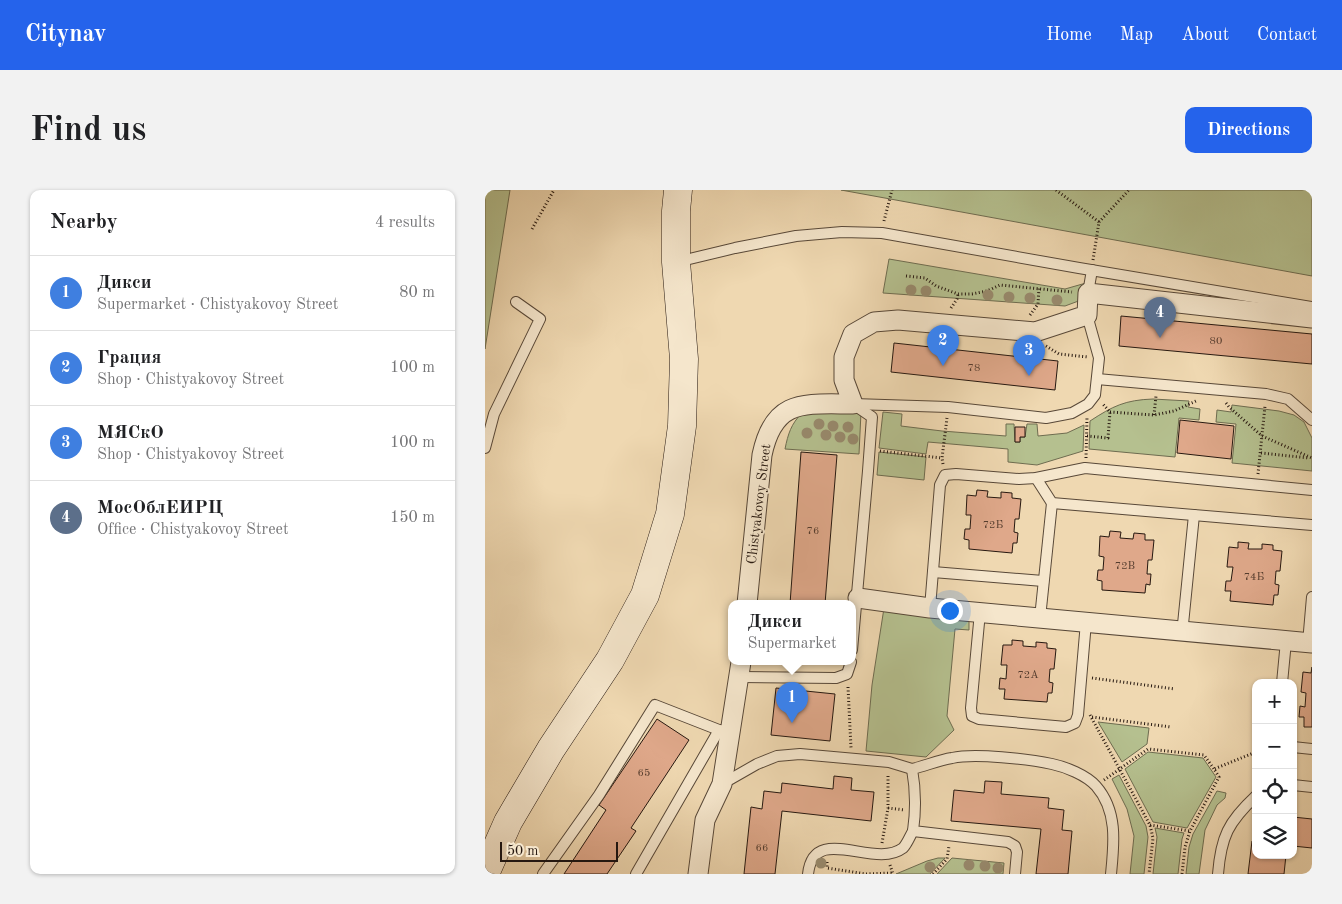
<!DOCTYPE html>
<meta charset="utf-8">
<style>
:root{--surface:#fff;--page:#f2f2f2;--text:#202124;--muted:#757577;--line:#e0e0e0;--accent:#2563eb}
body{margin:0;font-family:"Old Standard TT",serif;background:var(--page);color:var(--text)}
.controls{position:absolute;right:15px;bottom:15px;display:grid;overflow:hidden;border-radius:10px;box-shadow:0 1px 4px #0004}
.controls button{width:45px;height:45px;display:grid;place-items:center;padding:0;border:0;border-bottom:1px solid var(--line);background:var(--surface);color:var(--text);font:25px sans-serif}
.scale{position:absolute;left:15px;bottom:12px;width:118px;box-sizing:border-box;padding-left:5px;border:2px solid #261810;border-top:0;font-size:14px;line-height:18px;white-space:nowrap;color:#261810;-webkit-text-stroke:4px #f5e6cc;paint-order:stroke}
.you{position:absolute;left:464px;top:420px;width:18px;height:18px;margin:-12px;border:4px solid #fff;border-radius:50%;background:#1a73e8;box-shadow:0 0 0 8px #1a73e833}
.badge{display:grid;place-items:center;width:32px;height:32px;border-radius:50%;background:var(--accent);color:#fff;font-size:16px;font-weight:700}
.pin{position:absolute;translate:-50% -41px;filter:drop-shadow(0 1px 2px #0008)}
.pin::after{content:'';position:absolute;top:26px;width:18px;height:15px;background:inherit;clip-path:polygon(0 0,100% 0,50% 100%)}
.popup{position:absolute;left:243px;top:410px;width:128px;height:65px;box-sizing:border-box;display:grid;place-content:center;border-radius:10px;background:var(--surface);filter:drop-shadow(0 1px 4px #0005);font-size:16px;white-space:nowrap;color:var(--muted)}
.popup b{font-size:19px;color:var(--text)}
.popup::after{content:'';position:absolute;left:50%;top:100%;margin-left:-10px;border:10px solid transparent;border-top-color:var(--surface)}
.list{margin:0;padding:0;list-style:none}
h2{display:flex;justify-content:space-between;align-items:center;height:65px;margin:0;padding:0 20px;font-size:21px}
h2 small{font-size:16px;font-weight:400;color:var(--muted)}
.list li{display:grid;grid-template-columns:32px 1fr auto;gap:15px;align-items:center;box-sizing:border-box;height:75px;padding:0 20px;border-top:1px solid var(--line)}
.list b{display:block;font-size:19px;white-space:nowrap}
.list p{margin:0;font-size:16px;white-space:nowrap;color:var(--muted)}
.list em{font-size:16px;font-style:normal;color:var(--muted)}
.icon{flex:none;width:28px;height:28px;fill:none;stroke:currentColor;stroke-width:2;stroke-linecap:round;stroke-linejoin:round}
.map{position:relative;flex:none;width:827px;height:684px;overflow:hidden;border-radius:10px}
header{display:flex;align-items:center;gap:30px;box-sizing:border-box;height:70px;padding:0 25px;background:var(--accent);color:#fff}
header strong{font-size:24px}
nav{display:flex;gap:28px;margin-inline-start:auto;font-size:18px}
.intro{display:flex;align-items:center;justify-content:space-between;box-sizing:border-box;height:120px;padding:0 30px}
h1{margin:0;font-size:35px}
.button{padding:12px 22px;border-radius:10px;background:var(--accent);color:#fff;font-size:18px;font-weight:700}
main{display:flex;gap:30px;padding:0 30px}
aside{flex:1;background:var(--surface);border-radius:10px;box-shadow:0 1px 4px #0004}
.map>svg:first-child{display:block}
</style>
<header>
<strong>Citynav</strong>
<nav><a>Home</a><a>Map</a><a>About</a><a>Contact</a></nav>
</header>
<div class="intro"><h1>Find us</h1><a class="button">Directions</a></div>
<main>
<aside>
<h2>Nearby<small>4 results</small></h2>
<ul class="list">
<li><span class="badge" style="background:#3f7fe0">1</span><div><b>Дикси</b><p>Supermarket · Chistyakovoy Street</p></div><em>80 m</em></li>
<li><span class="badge" style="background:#3f7fe0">2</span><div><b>Грация</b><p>Shop · Chistyakovoy Street</p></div><em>100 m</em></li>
<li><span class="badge" style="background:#3f7fe0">3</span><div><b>МЯСкО</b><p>Shop · Chistyakovoy Street</p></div><em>100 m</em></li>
<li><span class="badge" style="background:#5c6f8a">4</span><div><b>МосОблЕИРЦ</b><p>Office · Chistyakovoy Street</p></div><em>150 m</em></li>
</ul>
</aside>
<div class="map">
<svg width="827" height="684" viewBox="0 0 827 684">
<rect width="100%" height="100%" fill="#efd8b1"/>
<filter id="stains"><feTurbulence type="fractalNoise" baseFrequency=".004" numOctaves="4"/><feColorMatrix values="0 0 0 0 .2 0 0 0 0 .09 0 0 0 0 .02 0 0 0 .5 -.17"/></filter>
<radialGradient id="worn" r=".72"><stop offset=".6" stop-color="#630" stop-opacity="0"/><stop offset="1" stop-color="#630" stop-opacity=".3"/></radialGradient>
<g fill="#b5c08f" stroke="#6e6c50">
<polygon points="0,0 25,0 0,159"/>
<polygon points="356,0 827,0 827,86"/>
<polygon points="404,69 580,99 608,91 607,106 580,116 398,103"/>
<path d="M668,209L704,211L703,217L715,219L714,230L694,228L690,267L604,259L605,231C628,216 640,210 668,209Z"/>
<polygon points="747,215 794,221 809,225 819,232 827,248 827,281 747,273 751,234 731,232 732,220 746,222"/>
<path d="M376,222L374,264L300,259C303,244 306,234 317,223Z"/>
<polygon points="398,222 417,224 416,236 457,241 521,246 521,234 529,234 530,252 535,252 535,247 540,247 542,234 552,234 553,246 582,243 599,235 598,261 552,275 523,272 523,259 443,252 441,264 394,258"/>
<polygon points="394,262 441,267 439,290 392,285"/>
<polygon points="399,418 433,423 441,427 484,431 484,440 470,439 462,526 469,540 441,567 381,561 387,495"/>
<polygon points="613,532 664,538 662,554 637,572"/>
<polygon points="663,562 718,568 731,587 702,638 668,632 640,579"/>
<polygon points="634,585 661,636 663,647 659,684 645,684 649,646 642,619 627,589"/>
<polygon points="732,601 741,603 740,608 732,615 720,640 714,684 701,684 704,657 708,644"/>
<polygon points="670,638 699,643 697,649 693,684 668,684 672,647"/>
<polygon points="453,668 460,668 445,684 411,684 442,671"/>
<polygon points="467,668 519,673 518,684 452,684"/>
</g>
<g fill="#dfa88a" stroke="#261810">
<polygon points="636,126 827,144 827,174 634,156"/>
<polygon points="409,153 573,171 570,200 406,182"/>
<polygon points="695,230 749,236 746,269 692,263"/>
<polygon points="530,237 540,237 540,247 535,247 535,252 530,252"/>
<polygon points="316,262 352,265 340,414 305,414"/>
<polygon points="492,300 503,301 502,307 516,308 516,302 527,303 527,308 536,309 534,329 530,329 529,342 533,343 532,353 528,353 527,363 484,359 484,350 479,349 480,339 485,339 486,325 481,325 482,305 491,306"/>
<polygon points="625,341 636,342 635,348 648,349 649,343 660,344 660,350 669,350 667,370 663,370 662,384 666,384 665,395 661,394 660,403 617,400 617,391 612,390 613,380 618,380 619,367 614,366 615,346 624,347"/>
<polygon points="753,352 764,353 763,359 777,359 777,354 788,355 788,360 797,361 795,381 791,381 790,394 794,395 793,405 789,405 788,415 745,411 746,401 740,401 741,391 746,391 748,377 742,377 744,357 753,358"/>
<polygon points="527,450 538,451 538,456 551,457 551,452 562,453 562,458 571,459 569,479 565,479 564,492 568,493 567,503 563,503 562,512 519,509 520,499 514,499 515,488 521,489 522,475 516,475 518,455 527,455"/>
<polygon points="827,477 827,537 819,537 819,527 814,527 815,516 820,517 821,503 816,502 818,482 826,483"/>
<polygon points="291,498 350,504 345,551 286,545"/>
<polygon points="172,529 204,550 146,638 151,641 122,684 79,684 121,620 114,615"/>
<polygon points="349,586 367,588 366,600 389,602 386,631 297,621 290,684 259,684 266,617 277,619 279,601 296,603 297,593 348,599"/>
<polygon points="500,591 517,592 516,604 564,608 563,618 579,620 577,640 587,641 583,684 551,684 556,639 466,631 469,600 499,603"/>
<polygon points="808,627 827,629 827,658 808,656"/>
<polygon points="767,651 771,652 771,665 801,665 799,684 763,684"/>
</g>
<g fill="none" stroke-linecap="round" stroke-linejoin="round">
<defs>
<g id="lane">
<polyline points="192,72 250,58 311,46 357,42 397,43 594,78 827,117"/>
<polyline points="603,103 607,80"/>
<polyline points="612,189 781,204 803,209 827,230"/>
<polyline points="368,214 463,217 561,228 587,223 603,214 610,205 614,168 602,125"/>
<polyline points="0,258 9,224 55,129 31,112"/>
<polyline points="551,288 567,313 827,335"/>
<polyline points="448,382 558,391"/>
<polyline points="445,418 455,295 460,285 471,284 534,289 551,288 600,278 827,300"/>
<polyline points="495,422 486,518 487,526 494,529 581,537 590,533 593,525 601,432"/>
<polyline points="555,428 567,313"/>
<polyline points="697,444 709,325"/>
<polyline points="823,453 827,407"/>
<polyline points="367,460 383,281 387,227 368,214"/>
<polyline points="255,487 351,488 362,484 366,472"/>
<polyline points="797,493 801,451"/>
<polyline points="808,557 827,559"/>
<polyline points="237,594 272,574 292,566 315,564 404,572 427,579"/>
<polyline points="808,595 827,597"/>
<polyline points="58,684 114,605 170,515 234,540 244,541"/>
<polyline points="151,684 234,540"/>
<path d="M323,684C329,632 389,680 418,658C422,654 425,646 428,641"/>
<path d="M530,684L532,662L530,656L523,652L428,641C431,620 431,601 427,579C440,576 454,570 467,568C490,563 543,569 567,574C581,577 601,585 611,596C633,621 629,654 626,684"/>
<path d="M733,684C736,647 743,632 771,606"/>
</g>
<g id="street">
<polyline points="373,408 445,418 827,453"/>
<path d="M262,414L277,265C289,208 319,214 368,214L359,190V167L368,144L389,132L413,130L550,142L602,125L603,103L827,128"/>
<polyline points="213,684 220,630 237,594 256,472"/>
</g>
<polyline id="secondary" points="0,684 23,632 66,559 125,470 160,405 185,324 197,236 199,169 191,72 191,21 193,0"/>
</defs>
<use href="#lane" stroke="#584838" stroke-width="12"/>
<use href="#street" stroke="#584838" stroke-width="21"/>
<use href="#secondary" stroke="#261810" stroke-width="29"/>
<g stroke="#261810" stroke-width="3" stroke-dasharray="1 2.5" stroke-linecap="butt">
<polyline points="571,0 614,32"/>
<polyline points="399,31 407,0"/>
<polyline points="47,39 69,0"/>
<polyline points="608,70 614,32 644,0"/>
<polyline points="421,86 440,88 451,96 473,104 487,104 502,101 515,95 587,102"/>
<polyline points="466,118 472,109 473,104"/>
<polyline points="545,125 553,114 554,98"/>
<polyline points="561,156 574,164 603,167"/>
<polyline points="741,213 744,217 777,246 827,268"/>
<polyline points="625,222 669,225 689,221 711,211"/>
<polyline points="669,225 671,206"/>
<polyline points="602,246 623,248 625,222 617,213"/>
<polyline points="395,261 457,268"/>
<polyline points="776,263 824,268"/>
<polyline points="601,268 602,227"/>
<polyline points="458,274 457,268 462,228"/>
<polyline points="773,284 780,216"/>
<polyline points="607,488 690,499"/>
<polyline points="363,497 366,558"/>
<polyline points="605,525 665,635 668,648 664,684"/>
<polyline points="607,527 686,537"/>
<polyline points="619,590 663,559 719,565 729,579"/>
<polyline points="403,618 420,620"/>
<polyline points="665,635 705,641"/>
<polyline points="397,653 403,618 403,585"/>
<polyline points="342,672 342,678 381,684 408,683"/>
<polyline points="405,675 408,684"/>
<polyline points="448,684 462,669 464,656"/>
<polyline points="697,684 700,657 705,641 734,587 729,579 771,562"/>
</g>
<use href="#lane" stroke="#f5e6cc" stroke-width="10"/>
<use href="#street" stroke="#f5e6cc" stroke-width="19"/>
<use href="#secondary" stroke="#f5e6cc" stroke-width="28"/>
</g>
<g fill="#988a6d">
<circle cx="426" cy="100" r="5.5"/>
<circle cx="441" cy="101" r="5.5"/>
<circle cx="503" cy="105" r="5.5"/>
<circle cx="524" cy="107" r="5.5"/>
<circle cx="545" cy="108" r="5.5"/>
<circle cx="572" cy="110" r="5.5"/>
<circle cx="334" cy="234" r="5.5"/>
<circle cx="348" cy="236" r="5.5"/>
<circle cx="363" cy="237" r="5.5"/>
<circle cx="322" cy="243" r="5.5"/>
<circle cx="341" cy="245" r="5.5"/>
<circle cx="355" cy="247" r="5.5"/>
<circle cx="368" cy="249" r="5.5"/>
<circle cx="336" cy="673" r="5.5"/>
<circle cx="484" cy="675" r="5.5"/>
<circle cx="500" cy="676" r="5.5"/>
<circle cx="445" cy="677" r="5.5"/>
<circle cx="513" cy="678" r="5.5"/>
</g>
<g text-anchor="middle" stroke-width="4" stroke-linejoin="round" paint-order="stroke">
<g font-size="11" fill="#543c2e">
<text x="731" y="154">80</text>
<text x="489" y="181">78</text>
<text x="508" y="338">72Б</text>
<text x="328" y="344">76</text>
<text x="640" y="379">72В</text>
<text x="769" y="390">74Б</text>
<text x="543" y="488">72А</text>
<text x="159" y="586">65</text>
<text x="277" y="661">66</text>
</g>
<g font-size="14" fill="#261810" stroke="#f5e6cc">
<text transform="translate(273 314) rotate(-83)" y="5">Chistyakovoy Street</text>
</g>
</g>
<rect width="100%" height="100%" filter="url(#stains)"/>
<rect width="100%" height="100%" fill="url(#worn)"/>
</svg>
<div class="controls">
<button>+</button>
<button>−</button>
<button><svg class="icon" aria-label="locate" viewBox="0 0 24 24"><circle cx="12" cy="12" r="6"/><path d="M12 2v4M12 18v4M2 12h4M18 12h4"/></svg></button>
<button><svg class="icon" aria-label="layers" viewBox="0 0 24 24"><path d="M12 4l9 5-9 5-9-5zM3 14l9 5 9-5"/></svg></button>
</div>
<div class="scale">50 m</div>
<div class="you"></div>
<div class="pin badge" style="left:307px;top:533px;background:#3f7fe0">1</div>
<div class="popup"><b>Дикси</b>Supermarket</div>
<div class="pin badge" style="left:458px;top:176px;background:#3f7fe0">2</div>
<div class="pin badge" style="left:544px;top:186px;background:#3f7fe0">3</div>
<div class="pin badge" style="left:675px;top:148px;background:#5c6f8a">4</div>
</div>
</main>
